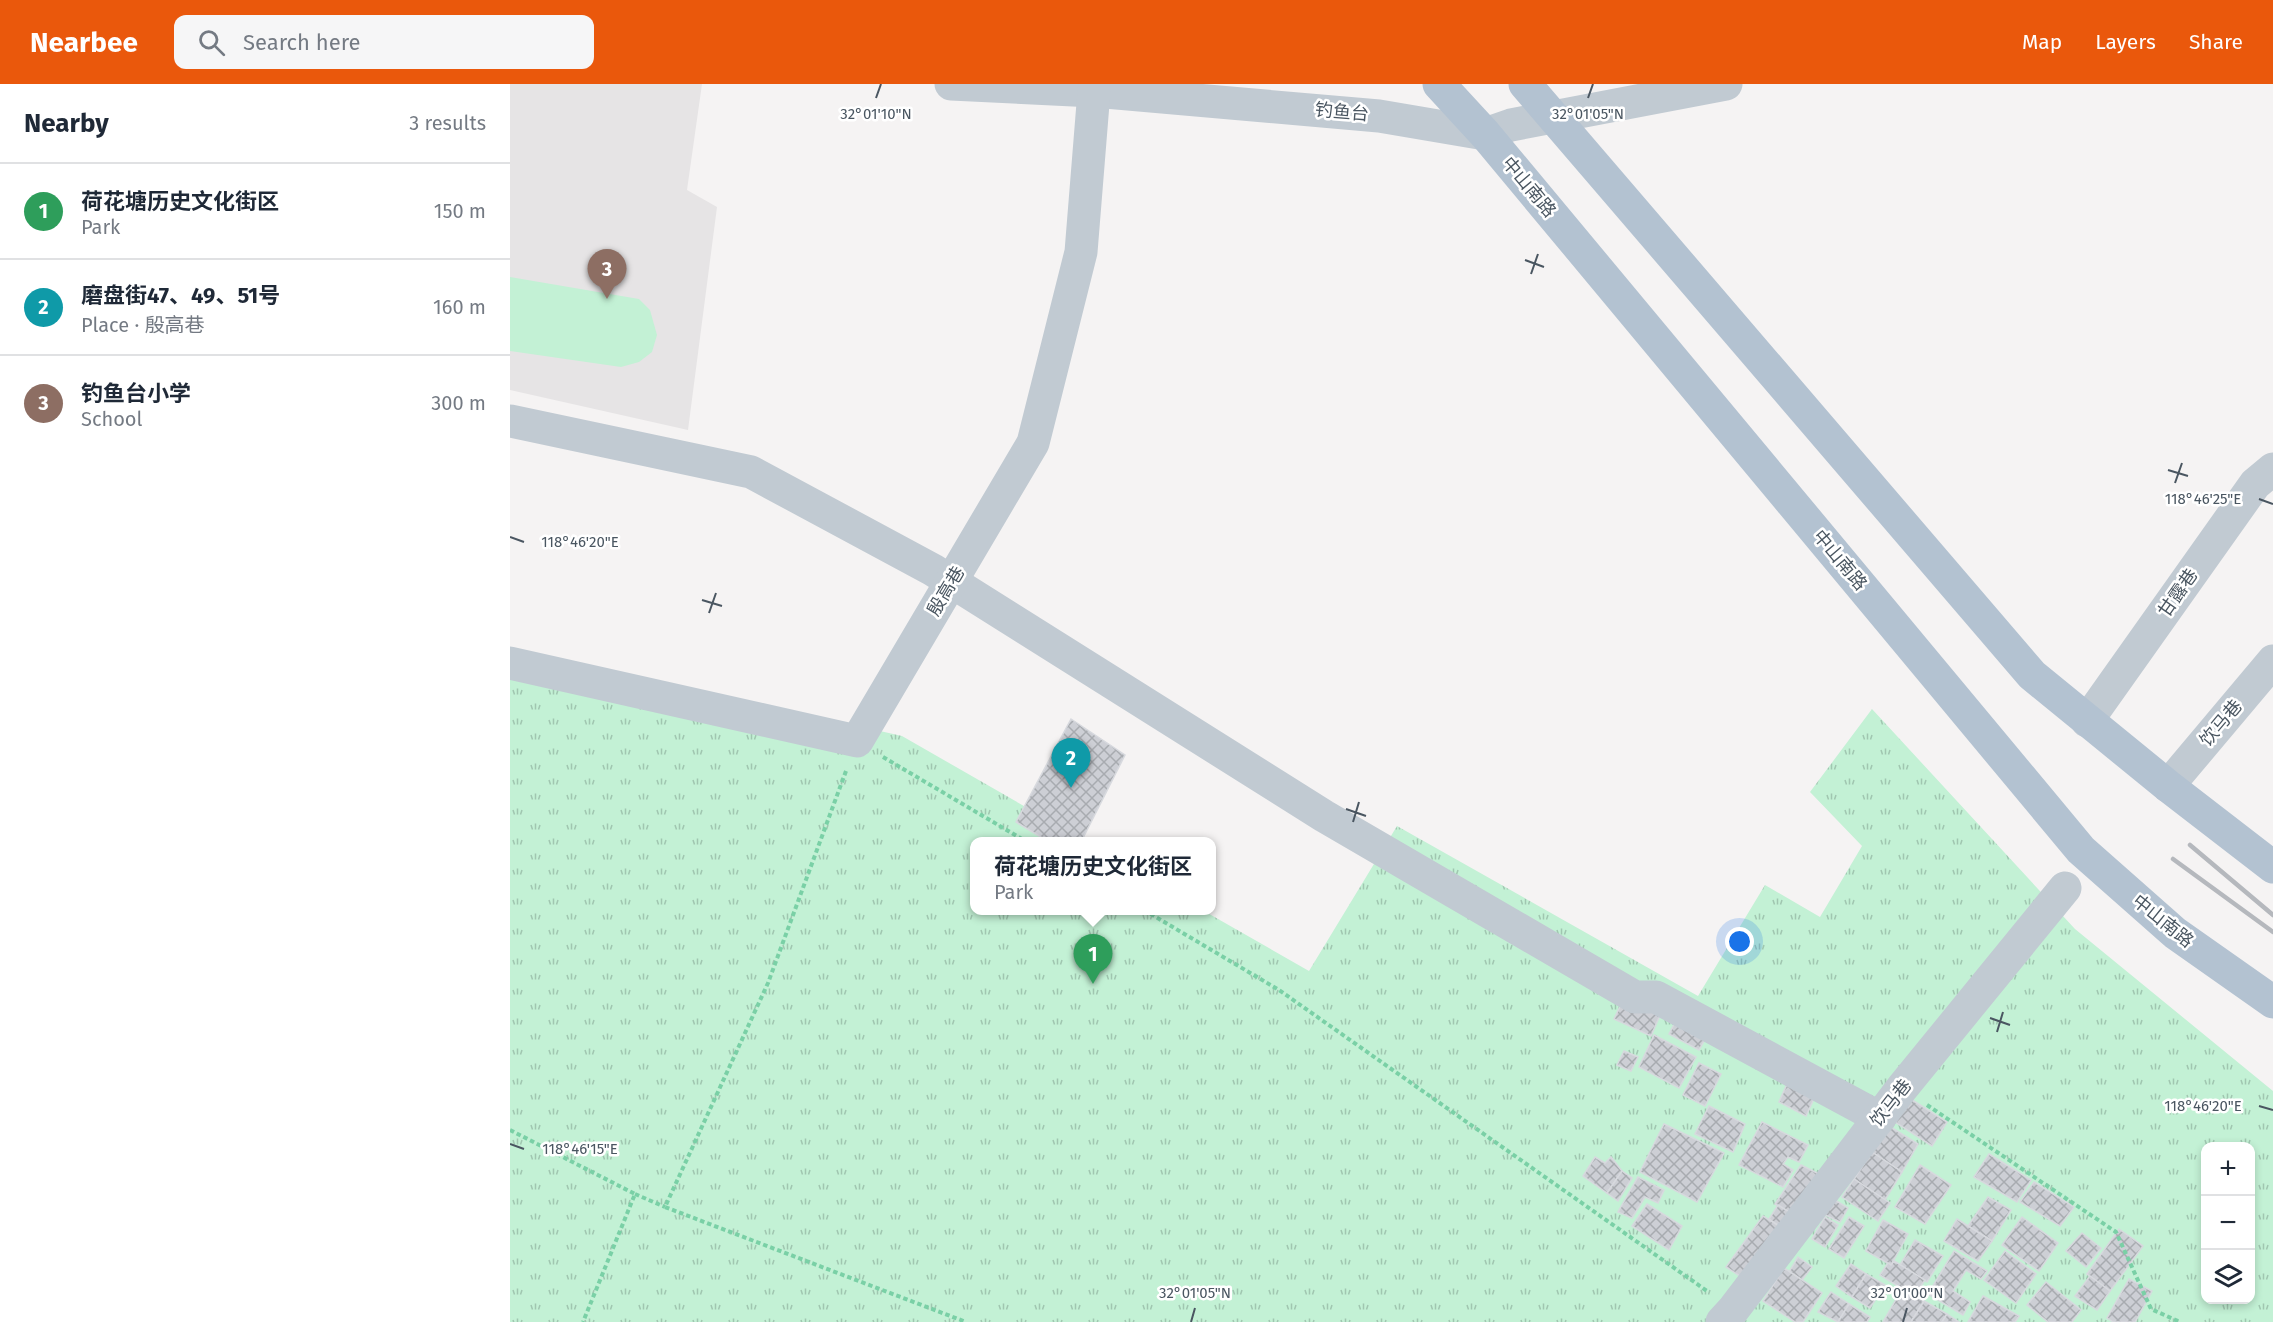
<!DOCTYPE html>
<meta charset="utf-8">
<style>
:root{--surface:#fff;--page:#f6f6f7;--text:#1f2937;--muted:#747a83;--line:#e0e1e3;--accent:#ea580c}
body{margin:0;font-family:"Fira Sans","Noto Sans SC",sans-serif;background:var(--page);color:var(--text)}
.controls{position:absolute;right:18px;bottom:18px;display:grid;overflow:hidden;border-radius:12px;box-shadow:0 3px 9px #0003}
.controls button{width:54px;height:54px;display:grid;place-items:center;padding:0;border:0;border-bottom:2px solid var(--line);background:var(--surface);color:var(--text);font:30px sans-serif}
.you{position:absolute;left:1230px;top:858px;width:21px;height:21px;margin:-15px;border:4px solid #fff;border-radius:50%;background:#1a73e8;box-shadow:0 0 0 9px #1a73e833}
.badge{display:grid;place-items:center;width:39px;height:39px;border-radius:50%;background:var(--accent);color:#fff;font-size:20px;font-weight:700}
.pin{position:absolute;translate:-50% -50px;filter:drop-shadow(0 2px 3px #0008)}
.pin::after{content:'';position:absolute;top:32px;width:21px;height:18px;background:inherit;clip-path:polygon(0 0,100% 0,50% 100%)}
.popup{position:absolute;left:460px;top:753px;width:246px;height:78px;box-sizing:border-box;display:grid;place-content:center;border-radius:12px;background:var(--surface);filter:drop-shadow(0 2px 4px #0005);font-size:20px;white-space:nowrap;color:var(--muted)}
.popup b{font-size:22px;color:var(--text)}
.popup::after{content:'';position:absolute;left:50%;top:100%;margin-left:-12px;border:12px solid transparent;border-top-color:var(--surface)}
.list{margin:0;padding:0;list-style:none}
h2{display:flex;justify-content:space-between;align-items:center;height:78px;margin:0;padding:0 24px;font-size:26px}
h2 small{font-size:20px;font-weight:400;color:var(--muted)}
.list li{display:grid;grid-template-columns:39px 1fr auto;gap:18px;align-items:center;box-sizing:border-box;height:96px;padding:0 24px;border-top:2px solid var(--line)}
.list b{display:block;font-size:22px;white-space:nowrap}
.list p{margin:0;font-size:20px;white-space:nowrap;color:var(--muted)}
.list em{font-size:20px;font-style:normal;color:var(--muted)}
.icon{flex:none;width:33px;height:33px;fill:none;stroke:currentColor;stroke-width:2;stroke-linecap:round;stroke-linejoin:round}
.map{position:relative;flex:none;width:1763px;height:1238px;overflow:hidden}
header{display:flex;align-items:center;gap:36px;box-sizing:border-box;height:84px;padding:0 30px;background:var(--accent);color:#fff}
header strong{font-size:28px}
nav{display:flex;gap:33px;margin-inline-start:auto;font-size:21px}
.search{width:420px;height:54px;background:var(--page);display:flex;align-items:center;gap:15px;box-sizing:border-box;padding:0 21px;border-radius:12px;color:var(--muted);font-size:22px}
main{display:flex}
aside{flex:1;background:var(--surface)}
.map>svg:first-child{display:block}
</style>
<header>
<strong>Nearbee</strong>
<div class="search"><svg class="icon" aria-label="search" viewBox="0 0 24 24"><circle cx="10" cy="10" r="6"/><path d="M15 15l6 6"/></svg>Search here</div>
<nav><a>Map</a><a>Layers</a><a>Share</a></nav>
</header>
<main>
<aside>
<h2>Nearby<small>3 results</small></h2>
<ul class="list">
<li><span class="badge" style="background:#2e9e5b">1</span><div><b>荷花塘历史文化街区</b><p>Park</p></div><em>150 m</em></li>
<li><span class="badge" style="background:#0f9aa8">2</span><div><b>磨盘街47、49、51号</b><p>Place · 殷高巷</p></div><em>160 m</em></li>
<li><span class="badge" style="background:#8d6e63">3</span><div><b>钓鱼台小学</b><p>School</p></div><em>300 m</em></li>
</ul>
</aside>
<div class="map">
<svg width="1763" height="1238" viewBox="0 0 1763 1238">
<defs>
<pattern id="grass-tufts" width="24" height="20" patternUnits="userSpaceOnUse" patternTransform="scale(1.5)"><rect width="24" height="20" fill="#c3f1d5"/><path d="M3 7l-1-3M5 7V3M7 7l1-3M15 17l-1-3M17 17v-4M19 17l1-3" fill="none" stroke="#a0c6b0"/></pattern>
<pattern id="building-cross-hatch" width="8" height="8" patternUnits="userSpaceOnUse" patternTransform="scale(1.5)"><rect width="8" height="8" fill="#cdcfd5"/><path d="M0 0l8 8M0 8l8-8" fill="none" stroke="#a8abb0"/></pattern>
</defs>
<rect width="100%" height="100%" fill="#f5f3f3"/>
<polygon fill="#e6e4e5" points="0,0 192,0 177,106 207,123 178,346 0,306"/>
<path fill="url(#grass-tufts)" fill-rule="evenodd" d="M0,563L392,652L575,757L464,758V826L694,827L799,887L887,742L1188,912L1255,801L1310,833L1352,762L1300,708L1362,625L1565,845L1763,1007V1238H0ZM1696,1062H1740V1216H1696Z"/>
<polygon fill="#c3f1d5" points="0,193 129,215 140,226 147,251 142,268 129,278 111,283 0,267"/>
<g fill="url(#building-cross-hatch)" stroke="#d7d9de" stroke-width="1.5">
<polygon points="561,635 615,671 571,758 539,758 506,738"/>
<polygon points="1115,912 1151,929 1141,952 1104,935"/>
<polygon points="1169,931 1199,948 1189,966 1159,950"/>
<polygon points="1144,951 1186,973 1169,1004 1129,983"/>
<polygon points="1114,967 1128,973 1121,987 1107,981"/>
<polygon points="1189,979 1211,990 1195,1022 1173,1011"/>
<polygon points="1285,982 1313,995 1296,1032 1269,1018"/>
<polygon points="1399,1014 1437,1038 1422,1062 1385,1038"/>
<polygon points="1199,1022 1235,1040 1223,1068 1185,1050"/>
<polygon points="1252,1038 1298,1061 1289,1078 1278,1073 1273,1080 1283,1086 1273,1103 1229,1081"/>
<polygon points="1154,1040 1214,1069 1187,1118 1130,1088"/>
<polygon points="1379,1042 1408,1060 1392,1088 1362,1068"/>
<polygon points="1362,1068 1392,1088 1375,1116 1344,1095"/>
<polygon points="1479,1070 1521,1096 1507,1118 1464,1093"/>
<polygon points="1085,1073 1095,1079 1101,1073 1112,1087 1097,1109 1073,1092"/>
<polygon points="1291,1081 1317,1094 1289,1134 1265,1120"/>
<polygon points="1410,1081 1441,1101 1415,1140 1385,1123"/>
<polygon points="1112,1087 1122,1094 1108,1117 1097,1109"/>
<polygon points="1128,1093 1154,1106 1148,1119 1135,1113 1122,1134 1108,1128"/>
<polygon points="1344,1095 1380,1119 1368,1137 1332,1113"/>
<polygon points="1524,1098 1564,1123 1550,1142 1510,1118"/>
<polygon points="1320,1113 1338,1124 1330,1138 1309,1128"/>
<polygon points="1478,1113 1501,1126 1482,1157 1458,1142"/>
<polygon points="1137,1120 1172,1142 1159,1166 1122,1142"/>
<polygon points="1268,1121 1289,1134 1277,1147 1259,1135"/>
<polygon points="1253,1132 1277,1147 1239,1198 1216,1183"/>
<polygon points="1315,1133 1328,1141 1315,1163 1302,1155"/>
<polygon points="1339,1133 1354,1142 1334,1174 1319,1165"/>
<polygon points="1512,1133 1548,1159 1529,1187 1492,1161"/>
<polygon points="1447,1135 1482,1157 1468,1177 1434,1157"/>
<polygon points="1373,1136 1398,1150 1381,1181 1356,1167"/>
<polygon points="1609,1145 1633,1162 1600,1207 1577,1190"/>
<polygon points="1572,1149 1591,1164 1576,1183 1556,1167"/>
<polygon points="1405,1156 1433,1172 1417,1198 1390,1181"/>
<polygon points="1444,1167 1477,1187 1471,1195 1456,1186 1443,1207 1460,1218 1453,1231 1418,1210"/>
<polygon points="1495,1167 1526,1190 1506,1219 1474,1196"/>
<polygon points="1288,1173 1302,1183 1292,1196 1279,1188"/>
<polygon points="1384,1177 1415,1196 1404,1212 1370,1191 1378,1179 1381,1181"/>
<polygon points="1341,1180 1356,1190 1342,1213 1326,1202"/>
<polygon points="1274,1184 1312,1209 1293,1238 1285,1238 1253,1217"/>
<polygon points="1356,1190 1375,1201 1360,1224 1342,1213"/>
<polygon points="1580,1192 1600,1207 1587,1226 1565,1212"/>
<polygon points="1619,1195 1642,1207 1625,1238 1603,1238 1597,1234"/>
<polygon points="1536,1198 1571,1226 1562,1238 1538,1238 1517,1221"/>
<polygon points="1392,1205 1414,1217 1401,1238 1373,1238"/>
<polygon points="1321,1208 1339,1220 1328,1238 1308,1228"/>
<polygon points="1473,1212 1509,1232 1505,1238 1458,1238"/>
<polygon points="1414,1217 1437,1230 1432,1238 1401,1238"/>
<polygon points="1339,1220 1360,1233 1357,1238 1328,1238"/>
<polygon points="1437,1230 1449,1238 1432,1238"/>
</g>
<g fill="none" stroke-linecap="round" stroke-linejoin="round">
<g stroke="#7ad0a6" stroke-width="4" stroke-dasharray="4.5 3" stroke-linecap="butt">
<polyline points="373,673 517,758"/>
<polyline points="336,687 258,899 155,1123 456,1238"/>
<polyline points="634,826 769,906 1197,1207"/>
<polyline points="1417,1021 1606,1148 1641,1225 1670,1238"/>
<polyline points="0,1046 125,1110 73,1238"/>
<polyline points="125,1110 155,1123"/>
</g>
<g stroke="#c1cad2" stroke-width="33">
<polyline points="441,0 584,7 869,32 975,50 1001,41 1216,0"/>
<polyline points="0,337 241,388 423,486 814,732 1125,913 1146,913 1370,1034"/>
<polyline points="0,579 347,657 523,359 571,168 584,7"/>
<polyline points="1577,637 1745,400 1763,385"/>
<polyline points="1658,702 1763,577"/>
<polyline points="1212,1238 1223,1226 1392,1004 1555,804"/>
</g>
<g stroke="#b3c2d1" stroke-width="33">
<polyline points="929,0 975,50 1571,766 1665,849 1763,918"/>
<polyline points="1015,0 1522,591 1658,702 1763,783"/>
</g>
<g stroke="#b5b8bd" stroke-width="4.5">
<polyline points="1680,761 1763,831"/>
<polyline points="1663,775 1763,848"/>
</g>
</g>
<path fill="none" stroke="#4a5661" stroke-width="2" d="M366,14L371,0M1078,14L1083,0M1015,176L1034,183M1021,190L1028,170M1658,386L1678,392M1665,399L1672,379M1749,415L1763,420M0,453L14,458M192,516L212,522M199,529L206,509M836,725L856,732M843,738L849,718M1480,934L1500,941M1487,948L1493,928M1749,1022L1763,1026M0,1060L14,1065M681,1238L685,1224M1393,1238L1397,1224"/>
<g text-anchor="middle" stroke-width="5" stroke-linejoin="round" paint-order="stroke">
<g font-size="18" fill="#4a5661" stroke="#fff">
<text transform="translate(832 28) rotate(5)" y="6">钓鱼台</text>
<text transform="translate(1019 103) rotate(50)" y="6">中山南路</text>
<text transform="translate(1330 476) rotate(50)" y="6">中山南路</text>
<text transform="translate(436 507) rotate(-59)" y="6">殷高巷</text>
<text transform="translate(1668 509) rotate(-55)" y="6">甘露巷</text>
<text transform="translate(1711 639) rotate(-50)" y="6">饮马巷</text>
<text transform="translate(1653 837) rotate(39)" y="6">中山南路</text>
<text transform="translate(1381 1019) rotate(-52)" y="6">饮马巷</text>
</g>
</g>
<g font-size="15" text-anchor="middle" fill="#4a5661" stroke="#fff" stroke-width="5" stroke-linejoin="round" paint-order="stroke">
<text x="366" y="35">32°01'10"N</text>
<text x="1078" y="35">32°01'05"N</text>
<text x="1693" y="420">118°46'25"E</text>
<text x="70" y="463">118°46'20"E</text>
<text x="1693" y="1027">118°46'20"E</text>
<text x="70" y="1070">118°46'15"E</text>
<text x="685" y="1214">32°01'05"N</text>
<text x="1397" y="1214">32°01'00"N</text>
</g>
</svg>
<div class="controls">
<button>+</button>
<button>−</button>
<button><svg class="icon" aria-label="layers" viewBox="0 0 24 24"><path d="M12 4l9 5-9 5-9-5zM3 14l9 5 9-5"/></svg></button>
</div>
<div class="you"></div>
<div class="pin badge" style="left:583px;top:900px;background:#2e9e5b">1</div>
<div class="popup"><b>荷花塘历史文化街区</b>Park</div>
<div class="pin badge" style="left:561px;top:704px;background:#0f9aa8">2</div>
<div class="pin badge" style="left:97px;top:215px;background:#8d6e63">3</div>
</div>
</main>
